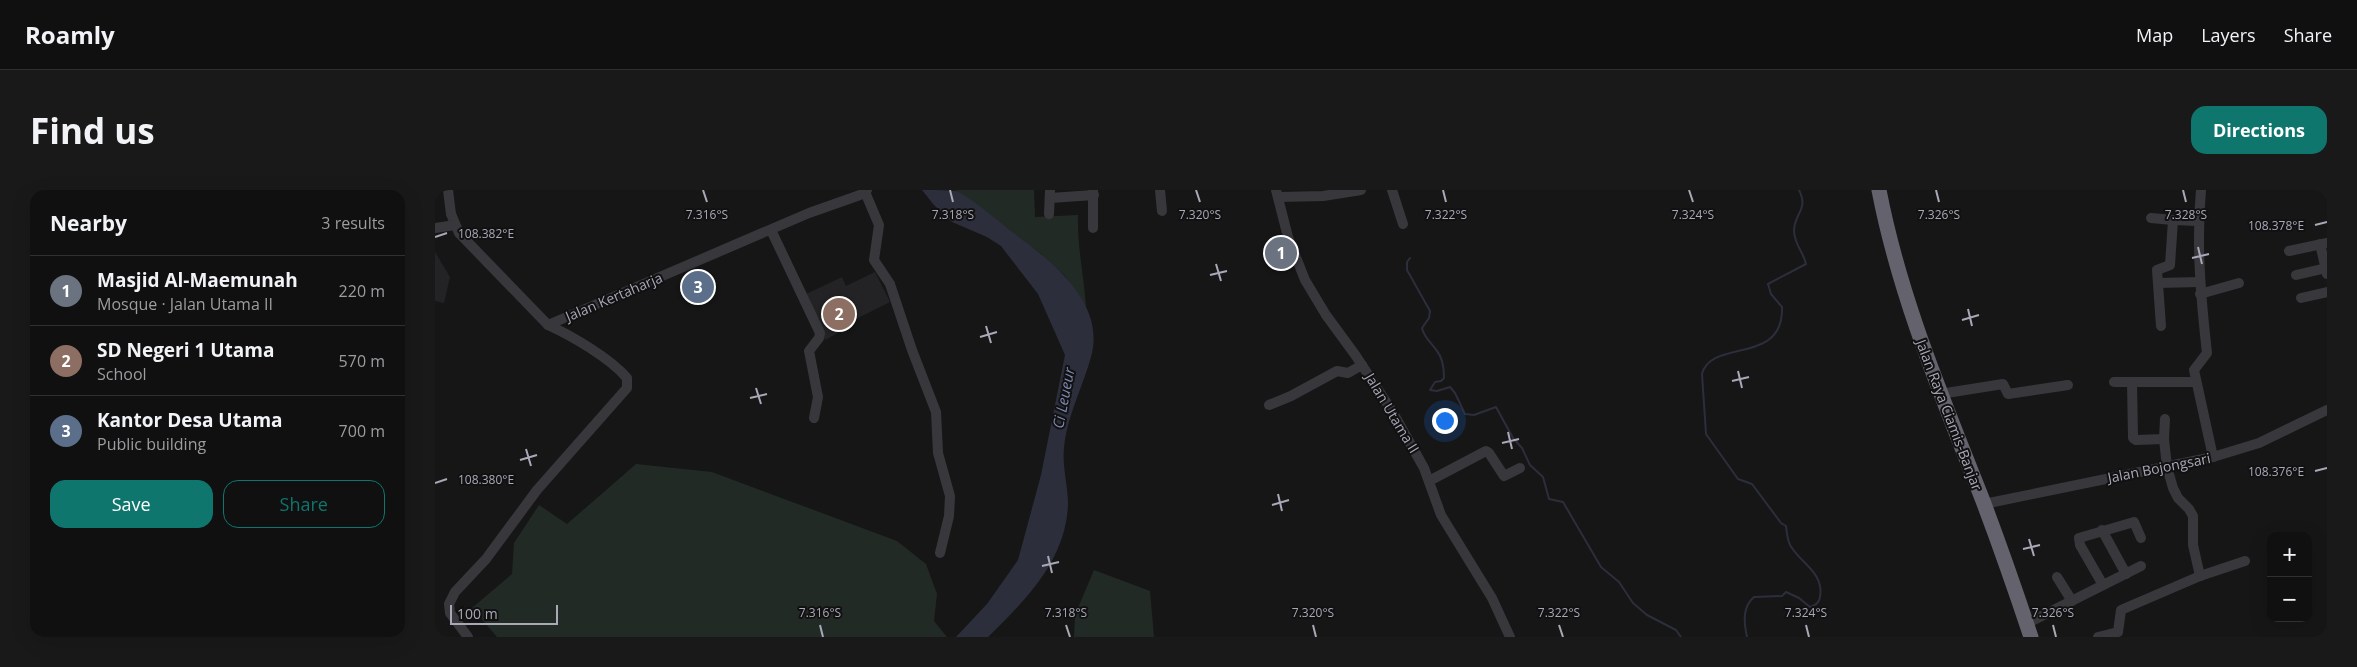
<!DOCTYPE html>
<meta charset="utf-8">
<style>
:root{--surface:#101011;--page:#19191a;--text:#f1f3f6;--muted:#9c9d9f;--line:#303031;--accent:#0f766e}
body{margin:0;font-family:"Open Sans",sans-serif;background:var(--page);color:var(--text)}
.controls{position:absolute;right:15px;bottom:15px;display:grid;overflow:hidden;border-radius:10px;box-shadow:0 5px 20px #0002}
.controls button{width:45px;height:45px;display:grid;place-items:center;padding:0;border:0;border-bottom:1px solid var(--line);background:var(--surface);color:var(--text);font:25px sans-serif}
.scale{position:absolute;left:15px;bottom:12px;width:108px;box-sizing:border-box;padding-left:5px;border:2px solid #a9a8b7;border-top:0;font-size:14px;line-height:18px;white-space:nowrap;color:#a9a8b7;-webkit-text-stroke:4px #111112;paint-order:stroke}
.you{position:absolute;left:1009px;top:230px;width:18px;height:18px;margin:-12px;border:4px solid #fff;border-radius:50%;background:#1a73e8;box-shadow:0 0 0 8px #1a73e833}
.badge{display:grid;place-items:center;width:32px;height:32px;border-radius:50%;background:var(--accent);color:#fff;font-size:16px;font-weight:700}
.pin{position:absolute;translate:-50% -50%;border:2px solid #fff;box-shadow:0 1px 5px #0006}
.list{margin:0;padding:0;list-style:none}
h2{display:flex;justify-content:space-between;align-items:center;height:65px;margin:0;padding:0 20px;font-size:21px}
h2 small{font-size:16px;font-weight:400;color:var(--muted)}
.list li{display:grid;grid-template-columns:32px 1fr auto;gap:15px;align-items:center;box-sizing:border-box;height:70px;padding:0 20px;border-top:1px solid var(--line)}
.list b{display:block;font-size:19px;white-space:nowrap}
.list p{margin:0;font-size:16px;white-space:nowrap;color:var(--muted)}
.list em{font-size:16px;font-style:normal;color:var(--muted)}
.actions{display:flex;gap:10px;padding:15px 20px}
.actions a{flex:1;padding:11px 0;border:1px solid var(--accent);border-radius:15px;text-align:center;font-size:18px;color:var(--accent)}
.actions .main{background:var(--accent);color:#fff}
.map{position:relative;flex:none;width:1892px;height:447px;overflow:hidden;border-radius:15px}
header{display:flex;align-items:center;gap:30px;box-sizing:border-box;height:70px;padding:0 25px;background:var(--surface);border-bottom:1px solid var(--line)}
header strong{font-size:24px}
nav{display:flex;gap:28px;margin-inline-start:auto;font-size:18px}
.intro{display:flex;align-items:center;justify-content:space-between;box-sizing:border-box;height:120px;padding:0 30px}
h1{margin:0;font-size:35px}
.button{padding:12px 22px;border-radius:15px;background:var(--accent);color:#fff;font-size:18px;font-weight:700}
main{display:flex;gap:30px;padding:0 30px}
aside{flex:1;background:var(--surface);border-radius:15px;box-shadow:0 5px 20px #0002}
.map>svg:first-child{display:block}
</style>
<header>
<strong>Roamly</strong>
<nav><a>Map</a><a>Layers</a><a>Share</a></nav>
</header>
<div class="intro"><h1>Find us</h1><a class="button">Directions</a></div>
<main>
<aside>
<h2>Nearby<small>3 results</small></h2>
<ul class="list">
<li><span class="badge" style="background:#6b7280">1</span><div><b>Masjid Al-Maemunah</b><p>Mosque · Jalan Utama II</p></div><em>220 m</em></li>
<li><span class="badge" style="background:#8d6e63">2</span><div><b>SD Negeri 1 Utama</b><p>School</p></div><em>570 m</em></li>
<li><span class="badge" style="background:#5c6f8a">3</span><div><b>Kantor Desa Utama</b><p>Public building</p></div><em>700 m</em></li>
</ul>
<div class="actions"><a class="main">Save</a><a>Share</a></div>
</aside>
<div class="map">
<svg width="1892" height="447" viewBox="0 0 1892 447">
<rect width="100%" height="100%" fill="#161617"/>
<g fill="#232224">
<polygon points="0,62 15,87 9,113 0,111"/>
<polygon points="440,82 455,112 405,137 407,141 390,150 369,105 407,87 411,96"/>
</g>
<g fill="#222a26">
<path d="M520,0H599L600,27L643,25C642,56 649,86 651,117L630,86L604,62Z"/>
<polygon points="201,274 277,282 462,351 491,374 502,404 499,431 512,447 62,447 37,418 77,384 79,353 104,315 132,334"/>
<polygon points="659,380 715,401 719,447 639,447 640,425"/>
</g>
<path fill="#2c2f3b" d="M487,0C497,0 513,0 521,1C534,6 563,31 576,41C613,68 669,110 657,163C649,195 632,225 629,258C627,276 633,296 633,314C631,370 591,410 553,447H521L552,414L583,370L606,285L630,165L603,104L566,56L552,47L517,32L499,15Z"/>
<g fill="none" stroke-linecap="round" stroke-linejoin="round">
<g stroke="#2c2f3b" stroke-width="2">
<path d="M975,68L972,72V80L995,121L994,128L987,138C989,148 997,153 1002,161C1008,168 1009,179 1009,188L1006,191L1000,192L995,200L1002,201L1015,197L1020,203L1030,224L1039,225L1061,217L1078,248L1087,258L1095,275L1108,287L1114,309L1128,312L1166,377L1184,392L1198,413L1212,425L1241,440L1246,447"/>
<path d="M1312,447C1309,433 1307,417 1319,407L1347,406L1351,402L1364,408L1375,417C1381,415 1384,413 1385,407C1389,383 1367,374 1357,358C1352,352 1352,343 1351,336L1346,333L1317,294L1303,289L1271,244L1267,184C1276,148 1349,176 1347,117L1336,104L1333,94L1371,74C1368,61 1360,56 1359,41C1359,23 1374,20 1364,0"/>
</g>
<g stroke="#38373c" stroke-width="10">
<polyline points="13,0 16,24 24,43 113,135 374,23 425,5 432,0"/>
<polyline points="658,0 658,38"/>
<polyline points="725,0 727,21"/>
<polyline points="841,0 853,47 870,90 891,125 921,166 957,221 989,278 1006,325 1057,408 1075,447"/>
<polyline points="957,0 968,34"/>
<path d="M1766,0C1761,55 1766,109 1772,163L1759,180L1778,267"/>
<polyline points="430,2 444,35 439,70 455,94 477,160 501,222 503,263 515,306 514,326 505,363"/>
<polyline points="843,7 888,6 926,0"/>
<polyline points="615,8 659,5"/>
<polyline points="614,24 615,0"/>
<polyline points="1716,28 1738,30"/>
<polyline points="0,38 20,35"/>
<polyline points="336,40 385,143 384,148 374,161 383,207 379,228"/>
<polyline points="1885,54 1892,84"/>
<polyline points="1854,61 1892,53"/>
<polyline points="1861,85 1891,78"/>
<polyline points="1723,93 1765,92"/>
<polyline points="1765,104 1804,93"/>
<polyline points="1866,108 1892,102"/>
<polyline points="1726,136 1722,80 1735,75 1738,30 1763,31"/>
<polyline points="1679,192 1761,192"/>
<polyline points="1697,192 1698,248 1701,250 1729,249 1730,229"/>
<polyline points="1505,204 1568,194 1573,204 1633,195"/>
<polyline points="834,215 856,206 902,181 913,183 927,175"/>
<polyline points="1729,249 1732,277 1738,298 1743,308 1754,319 1758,326 1758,355 1765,386"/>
<polyline points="994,291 1051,261 1054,263 1069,286 1085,278"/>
<polyline points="1549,314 1778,267 1824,253 1892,220"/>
<polyline points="1667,340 1691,384"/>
<polyline points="1622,387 1637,411"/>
<polyline points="1668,395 1645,355 1644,348 1699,332 1706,348"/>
<polyline points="1591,434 1706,376"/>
<path d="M33,447L15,423L14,414L20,402L51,369L102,300L192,198V188C175,168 137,146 113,135"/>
<polyline points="1663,447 1683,442 1686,420 1765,386 1810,371"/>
</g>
<path stroke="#64636d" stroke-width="15" d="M1444,0C1465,109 1508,209 1548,311C1565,356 1581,402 1596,447"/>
</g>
<path fill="none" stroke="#a9a8b7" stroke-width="2" d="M268,0L272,12M515,0L518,12M761,0L765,12M1008,0L1011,12M1254,0L1258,12M1501,0L1504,12M1748,0L1751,12M1880,35L1892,32M0,47L12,43M1763,57L1767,74M1757,68L1774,64M781,74L786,91M775,85L792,81M1533,119L1537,136M1527,130L1544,125M551,136L556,153M545,147L562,142M1303,181L1307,198M1297,191L1314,187M321,198L326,214M315,208L332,204M1073,242L1077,259M1067,253L1084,249M91,259L96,276M85,270L102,265M1880,281L1892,278M0,293L12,289M843,304L847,321M837,315L854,310M1594,349L1599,366M1588,359L1605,355M613,366L617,383M607,376L624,372M385,435L388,447M631,435L635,447M878,435L881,447M1124,435L1128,447M1371,435L1374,447M1618,435L1621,447"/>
<g text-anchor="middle" stroke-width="4" stroke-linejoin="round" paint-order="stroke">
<g font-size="14" fill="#a9a8b7" stroke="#111112">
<text transform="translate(179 107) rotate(-23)" y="5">Jalan Kertaharja</text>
<text transform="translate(957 223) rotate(59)" y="5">Jalan Utama II</text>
<text transform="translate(1514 225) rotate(69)" y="5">Jalan Raya Ciamis-Banjar</text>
<text transform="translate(1724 278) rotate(-11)" y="5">Jalan Bojongsari</text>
</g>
<g font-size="15" font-style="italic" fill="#8088b1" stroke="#111112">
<text transform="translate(629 208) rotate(-79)" y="5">Ci Leueur</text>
</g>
</g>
<g font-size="12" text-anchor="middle" fill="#a9a8b7" stroke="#111112" stroke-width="4" stroke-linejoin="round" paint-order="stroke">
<text x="1011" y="29">7.322°S</text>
<text x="1751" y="29">7.328°S</text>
<text x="272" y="29">7.316°S</text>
<text x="518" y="29">7.318°S</text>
<text x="765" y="29">7.320°S</text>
<text x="1258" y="29">7.324°S</text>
<text x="1504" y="29">7.326°S</text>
<text x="1841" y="40">108.378°E</text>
<text x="51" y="48">108.382°E</text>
<text x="1841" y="286">108.376°E</text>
<text x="51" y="294">108.380°E</text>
<text x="385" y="427">7.316°S</text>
<text x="631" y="427">7.318°S</text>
<text x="878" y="427">7.320°S</text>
<text x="1124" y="427">7.322°S</text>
<text x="1371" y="427">7.324°S</text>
<text x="1618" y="427">7.326°S</text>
</g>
</svg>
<div class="controls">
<button>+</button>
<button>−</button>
</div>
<div class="scale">100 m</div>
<div class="you"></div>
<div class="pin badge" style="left:846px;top:63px;background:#6b7280">1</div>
<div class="pin badge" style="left:404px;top:124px;background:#8d6e63">2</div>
<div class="pin badge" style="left:263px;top:97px;background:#5c6f8a">3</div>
</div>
</main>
